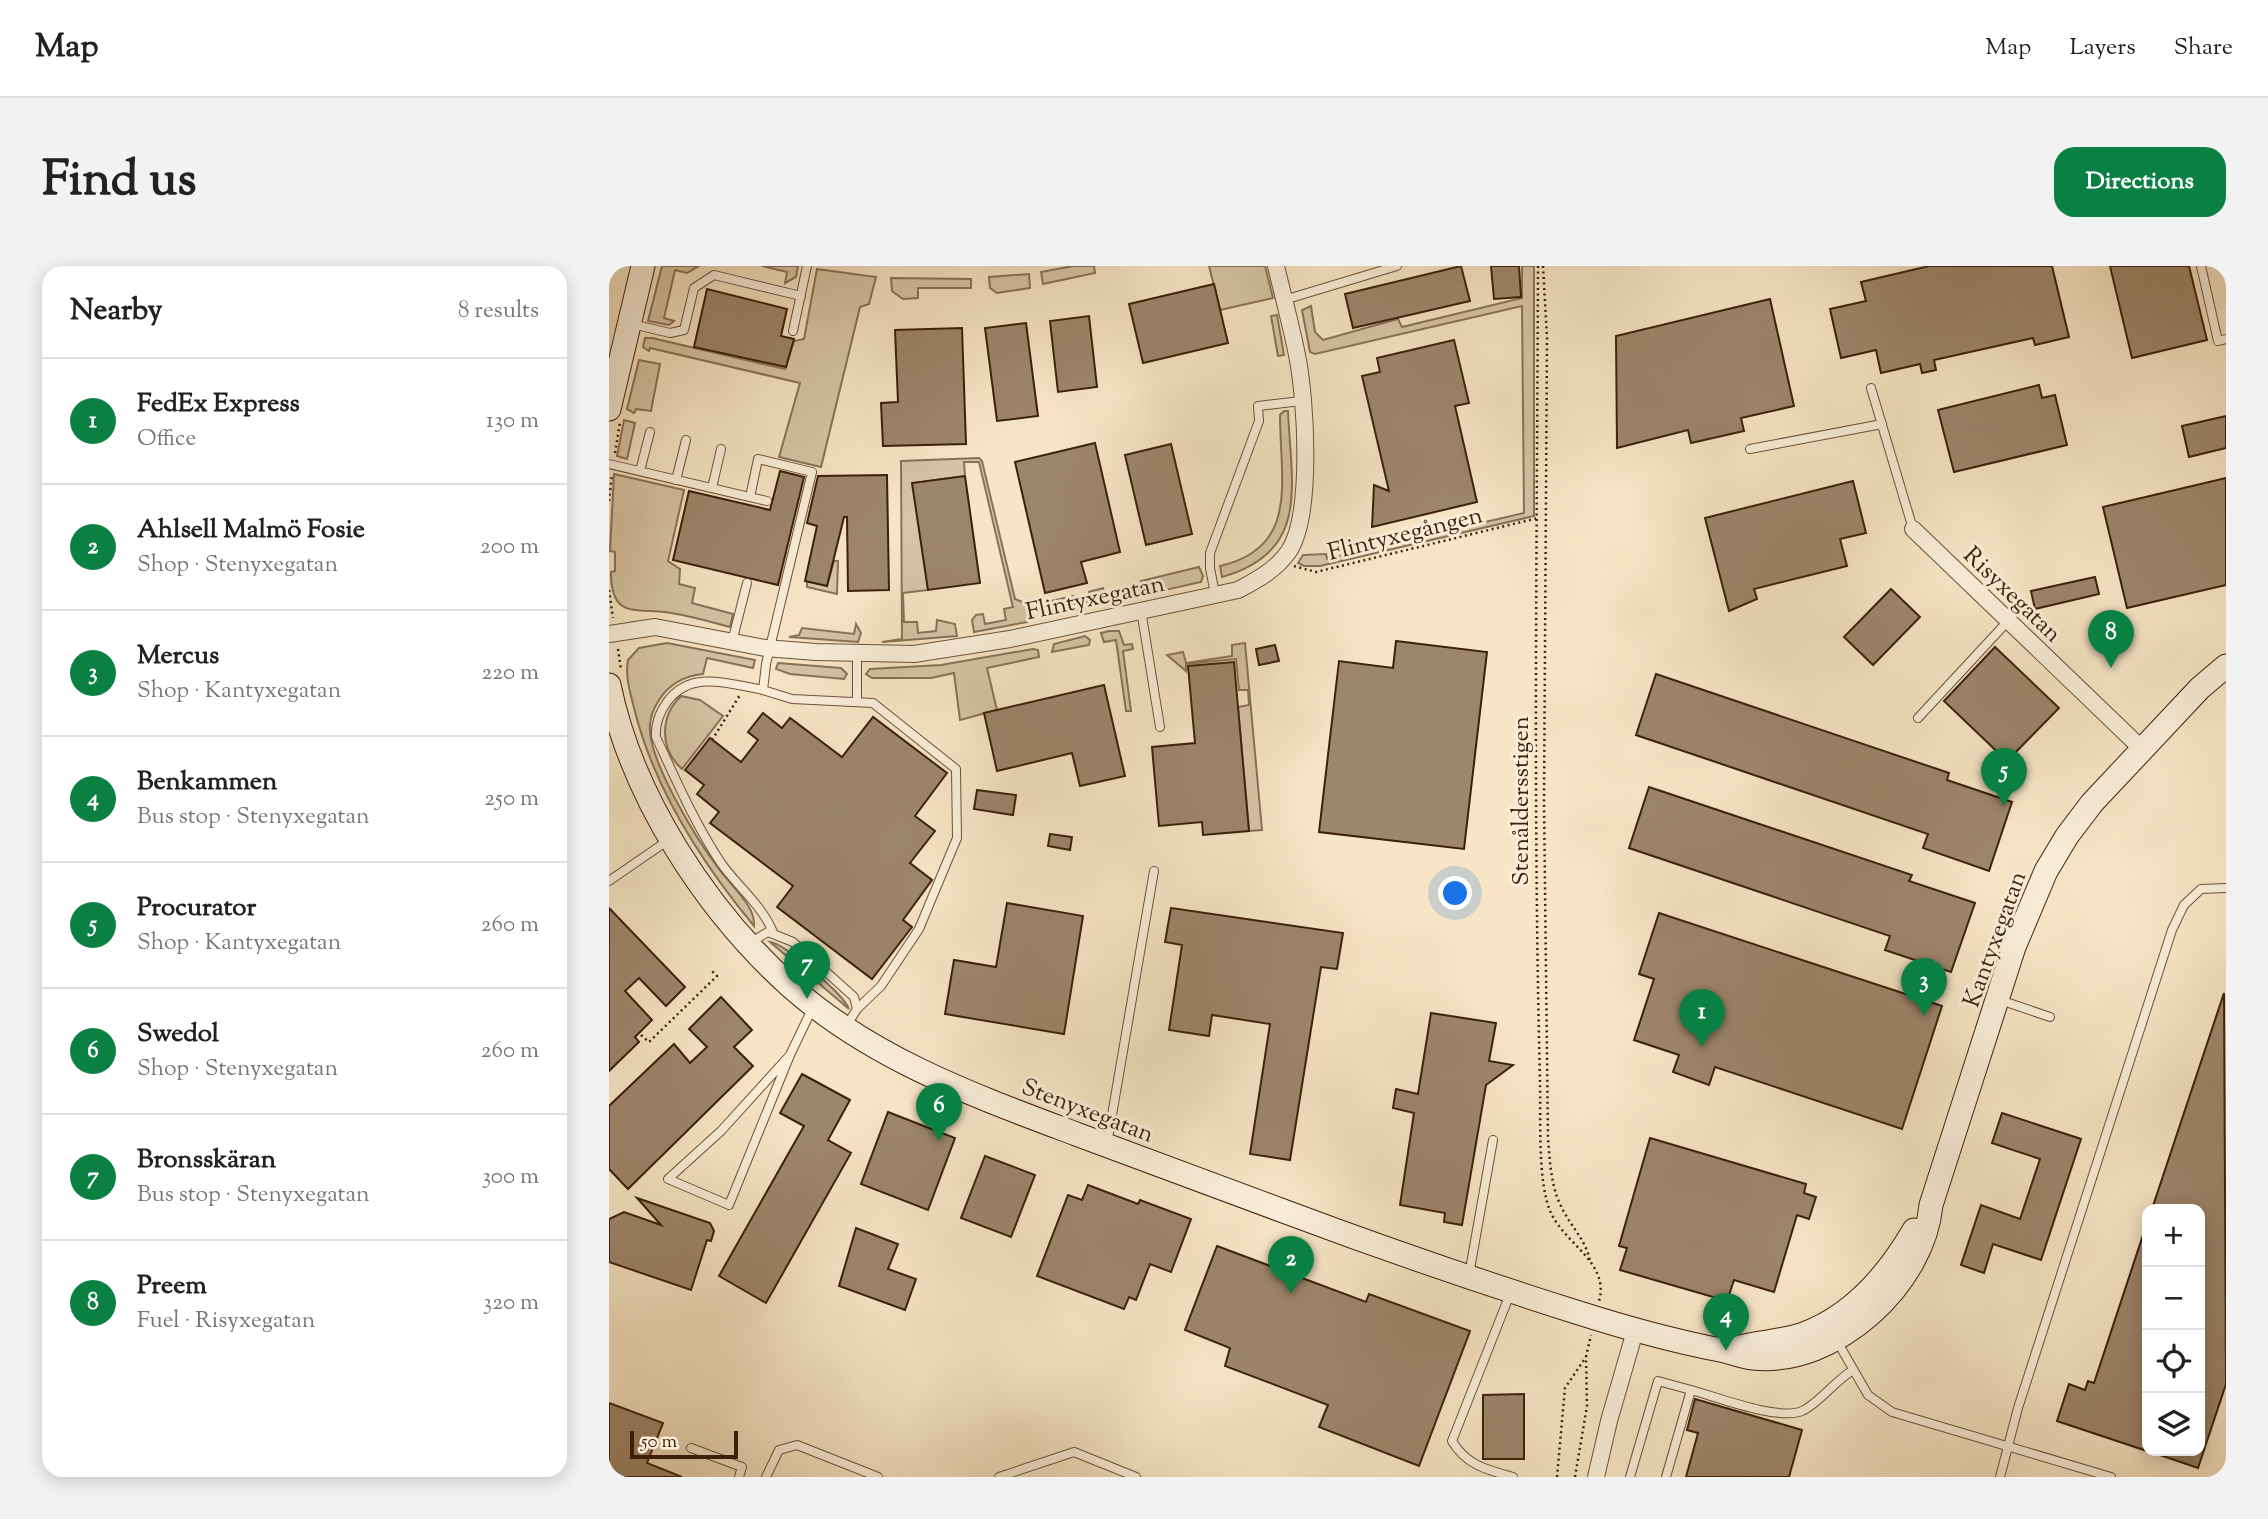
<!DOCTYPE html>
<meta charset="utf-8">
<style>
:root{--surface:#fff;--page:#f2f2f2;--text:#222;--muted:#767676;--line:#e0e0e0;--accent:#0b8043}
body{margin:0;font-family:"Sorts Mill Goudy",serif;background:var(--page);color:var(--text)}
.controls{position:absolute;right:21px;bottom:21px;display:grid;overflow:hidden;border-radius:14px;box-shadow:0 4px 18px #0003}
.controls button{width:63px;height:63px;display:grid;place-items:center;padding:0;border:0;border-bottom:2px solid var(--line);background:var(--surface);color:var(--text);font:35px sans-serif}
.scale{position:absolute;left:21px;bottom:18px;width:108px;box-sizing:border-box;padding-left:7px;border:4px solid #3d2009;border-top:0;font-size:19px;line-height:24px;white-space:nowrap;color:#3d2009;-webkit-text-stroke:5px #faeed9;paint-order:stroke}
.you{position:absolute;left:847px;top:628px;width:24px;height:24px;margin:-18px;border:5px solid #fff;border-radius:50%;background:#1a73e8;box-shadow:0 0 0 10px #1a73e833}
.badge{display:grid;place-items:center;width:46px;height:46px;border-radius:50%;background:var(--accent);color:#fff;font-size:23px;font-weight:700}
.pin{position:absolute;translate:-50% -58px;filter:drop-shadow(0 2px 4px #0008)}
.pin::after{content:'';position:absolute;top:37px;width:24px;height:21px;background:inherit;clip-path:polygon(0 0,100% 0,50% 100%)}
.list{margin:0;padding:0;list-style:none}
h2{display:flex;justify-content:space-between;align-items:center;height:91px;margin:0;padding:0 28px;font-size:30px}
h2 small{font-size:23px;font-weight:400;color:var(--muted)}
.list li{display:grid;grid-template-columns:46px 1fr auto;gap:21px;align-items:center;box-sizing:border-box;height:126px;padding:0 28px;border-top:2px solid var(--line)}
.list b{display:block;font-size:26px;white-space:nowrap}
.list p{margin:0;font-size:23px;white-space:nowrap;color:var(--muted)}
.list em{font-size:23px;font-style:normal;color:var(--muted)}
.icon{flex:none;width:38px;height:38px;fill:none;stroke:currentColor;stroke-width:2;stroke-linecap:round;stroke-linejoin:round}
.map{position:relative;flex:none;width:1617px;height:1211px;overflow:hidden;border-radius:21px}
header{display:flex;align-items:center;gap:42px;box-sizing:border-box;height:98px;padding:0 35px;background:var(--surface);border-bottom:2px solid var(--line)}
header strong{font-size:33px}
nav{display:flex;gap:38px;margin-inline-start:auto;font-size:24px}
.intro{display:flex;align-items:center;justify-content:space-between;box-sizing:border-box;height:168px;padding:0 42px}
h1{margin:0;font-size:49px}
.button{padding:18px 32px;border-radius:21px;background:var(--accent);color:#fff;font-size:24px;font-weight:700}
main{display:flex;gap:42px;padding:0 42px}
aside{flex:1;background:var(--surface);border-radius:21px;box-shadow:0 4px 18px #0003}
.map>svg:first-child{display:block}
</style>
<header>
<strong>Map</strong>
<nav><a>Map</a><a>Layers</a><a>Share</a></nav>
</header>
<div class="intro"><h1>Find us</h1><a class="button">Directions</a></div>
<main>
<aside>
<h2>Nearby<small>8 results</small></h2>
<ul class="list">
<li><span class="badge">1</span><div><b>FedEx Express</b><p>Office</p></div><em>130 m</em></li>
<li><span class="badge">2</span><div><b>Ahlsell Malmö Fosie</b><p>Shop · Stenyxegatan</p></div><em>200 m</em></li>
<li><span class="badge">3</span><div><b>Mercus</b><p>Shop · Kantyxegatan</p></div><em>220 m</em></li>
<li><span class="badge">4</span><div><b>Benkammen</b><p>Bus stop · Stenyxegatan</p></div><em>250 m</em></li>
<li><span class="badge">5</span><div><b>Procurator</b><p>Shop · Kantyxegatan</p></div><em>260 m</em></li>
<li><span class="badge">6</span><div><b>Swedol</b><p>Shop · Stenyxegatan</p></div><em>260 m</em></li>
<li><span class="badge">7</span><div><b>Bronsskäran</b><p>Bus stop · Stenyxegatan</p></div><em>300 m</em></li>
<li><span class="badge">8</span><div><b>Preem</b><p>Fuel · Risyxegatan</p></div><em>320 m</em></li>
</ul>
</aside>
<div class="map">
<svg width="1617" height="1211" viewBox="0 0 1617 1211">
<rect width="100%" height="100%" fill="#f7e5c5"/>
<filter id="stains"><feTurbulence type="fractalNoise" baseFrequency=".00286" numOctaves="4"/><feColorMatrix values="0 0 0 0 .2 0 0 0 0 .09 0 0 0 0 .02 0 0 0 .5 -.17"/></filter>
<radialGradient id="worn" r=".72"><stop offset=".6" stop-color="#630" stop-opacity="0"/><stop offset="1" stop-color="#630" stop-opacity=".3"/></radialGradient>
<g fill="#d7c4a5" stroke="#8a7257" stroke-width="2">
<polygon points="53,0 90,0 78,7 66,4 55,52 65,55 60,59 39,55"/>
<polygon points="153,0 189,0 187,11 176,17 178,6"/>
<polygon points="464,0 485,0 486,7 434,18 432,6"/>
<polygon points="600,0 656,0 664,32 611,44"/>
<polygon points="913,0 925,0 925,250 711,300 695,300 689,297 694,289 717,288 718,293 915,247 913,40 706,88 701,86 693,44 702,40 706,66 714,74 789,53 793,61 913,32"/>
<polygon points="208,3 267,11 260,38 251,41 212,201 170,191 191,117 41,82 40,85 34,81 36,72 43,72 176,103 185,75 195,73"/>
<polygon points="420,8 421,22 388,27 381,22 380,11"/>
<polygon points="282,12 362,13 362,22 309,22 309,32 294,33 283,25"/>
<polygon points="668,49 675,89 669,90 662,50"/>
<polygon points="30,94 51,98 42,145 27,143 25,147 18,143"/>
<path d="M675,145H679C682,219 702,286 613,311L611,300C691,282 671,214 671,149Z"/>
<polygon points="15,154 26,157 18,193 8,190"/>
<polygon points="370,192 373,195 406,333 418,338 421,353 418,356 365,366 363,354 367,349 374,348 376,358 397,354 395,343 404,341 370,196 355,196 356,210 304,217 319,324 294,327 295,356 308,356 309,367 327,365 328,354 346,358 348,370 273,376 293,373 292,195"/>
<path d="M5,208L75,224L59,295L71,303L70,318L86,322L83,337L124,348L121,361C102,356 82,350 62,347C28,341 2,355 2,306L6,305V286L1,285Z"/>
<polygon points="225,295 229,295 228,328 198,321 198,315 218,320"/>
<polygon points="590,301 594,310 592,316 534,329 528,322 533,321 532,315"/>
<polygon points="494,322 496,330 517,325 516,333 438,351 438,336 464,330 466,338 481,335 480,326"/>
<polygon points="247,358 252,367 249,376 180,371 190,369 193,362 245,368"/>
<polygon points="500,365 510,365 515,379 523,378 524,383 514,385 522,445 517,445 507,374 495,376 492,367"/>
<polygon points="476,370 481,374 480,379 443,386 445,378"/>
<path d="M58,377L146,394L144,402L98,392L94,408C75,410 60,418 50,434C44,443 40,454 41,465C43,500 88,574 110,603C121,619 147,640 145,660C92,596 45,523 25,442C21,425 16,411 19,394L30,382Z"/>
<polygon points="636,377 653,564 640,565 629,441 640,439 639,424 630,424 627,393 577,398 577,405 558,389 574,386 577,397 623,390 623,379"/>
<polygon points="424,383 429,384 430,391 378,402 388,444 351,454 345,407 322,412 263,412 257,408 261,403 332,399"/>
<polygon points="169,397 232,402 238,408 235,413 181,408 167,403"/>
<path d="M72,430L91,434L114,450L73,503C50,483 51,450 72,430Z"/>
<path d="M161,676C176,678 234,728 240,743Z"/>
</g>
<g fill="#9e866b" stroke="#3d2009" stroke-width="2">
<polygon points="852,0 861,35 744,62 736,28"/>
<polygon points="882,0 910,0 912,31 885,33"/>
<polygon points="1320,0 1443,0 1460,71 1426,79 1424,72 1325,94 1327,104 1313,107 1311,98 1272,107 1267,84 1232,92 1221,43 1257,35 1252,16"/>
<polygon points="1501,0 1580,0 1598,74 1523,92"/>
<polygon points="605,18 619,77 534,97 520,38"/>
<polygon points="98,23 178,43 172,70 185,73 177,101 85,81"/>
<polygon points="1161,33 1185,140 1132,152 1135,165 1082,177 1079,164 1008,182 1007,70"/>
<polygon points="480,50 488,121 449,126 441,55"/>
<polygon points="417,57 429,150 388,155 376,62"/>
<polygon points="353,62 357,178 274,180 272,137 289,136 286,64"/>
<polygon points="845,74 860,137 846,140 868,236 763,261 765,219 780,225 753,110 771,106 768,92"/>
<polygon points="1430,119 1433,132 1446,129 1458,179 1345,206 1329,144"/>
<polygon points="1617,150 1617,182 1580,191 1573,160"/>
<polygon points="486,177 511,286 472,296 478,317 436,327 406,196"/>
<polygon points="562,178 583,268 537,279 516,189"/>
<polygon points="171,205 195,211 169,319 64,294 80,225 161,244"/>
<polygon points="278,209 280,324 239,325 238,251 235,251 218,320 196,315 208,260 198,257 209,210"/>
<polygon points="356,210 371,317 319,324 303,217"/>
<polygon points="1617,212 1617,319 1518,342 1494,241"/>
<polygon points="1244,215 1257,267 1231,273 1238,300 1145,323 1148,333 1120,345 1096,252"/>
<polygon points="1486,311 1490,328 1426,343 1422,325"/>
<polygon points="1282,323 1311,351 1264,399 1235,371"/>
<polygon points="787,375 878,386 855,583 710,566 730,395 784,402"/>
<polygon points="666,379 670,395 650,399 647,383"/>
<polygon points="1386,381 1450,442 1398,495 1335,435"/>
<polygon points="625,396 640,565 594,569 593,556 550,560 543,481 586,477 579,400"/>
<polygon points="1047,408 1340,507 1338,514 1403,536 1380,605 1314,582 1319,568 1027,469"/>
<polygon points="495,419 516,510 471,520 463,487 388,505 375,447"/>
<polygon points="154,447 173,462 181,452 233,491 264,451 338,507 306,550 326,565 301,597 323,614 294,654 303,661 263,713 168,641 184,620 101,557 110,546 88,528 95,519 76,504 101,472 132,496 149,474 139,466"/>
<polygon points="1040,521 1303,609 1300,615 1366,637 1342,706 1276,684 1281,670 1020,582"/>
<polygon points="368,524 407,529 404,549 365,543"/>
<polygon points="441,568 463,571 461,584 439,580"/>
<polygon points="398,637 474,650 455,768 336,748 345,694 387,701"/>
<polygon points="0,642 76,721 57,740 30,712 16,725 43,754 26,771 30,776 0,805"/>
<polygon points="562,642 734,667 728,703 712,701 681,894 641,888 661,758 603,749 600,770 560,764 573,679 556,676"/>
<polygon points="1050,647 1333,740 1293,863 1106,801 1100,819 1064,806 1070,789 1025,774 1045,713 1030,708"/>
<polygon points="1615,727 1617,1118 1589,1202 1545,1187 1591,1185 1591,943 1543,943"/>
<polygon points="112,731 143,764 125,781 144,800 19,923 0,903 0,840 65,778 81,797 98,781 80,763"/>
<polygon points="822,747 887,757 880,795 904,799 877,819 853,959 835,956 836,947 791,939 805,847 784,842 787,823 809,828"/>
<polygon points="193,808 241,834 219,874 242,887 157,1037 110,1010 195,860 171,847"/>
<polygon points="279,846 346,872 319,944 252,918"/>
<polygon points="1393,847 1472,873 1432,994 1384,978 1375,1007 1352,999 1372,939 1411,953 1431,893 1383,877"/>
<polygon points="1041,872 1197,918 1195,927 1207,931 1200,953 1188,949 1165,1026 1125,1014 1118,1035 1011,1004 1018,982 1010,980"/>
<polygon points="376,890 426,909 402,971 352,952"/>
<polygon points="479,919 529,938 531,934 582,953 562,1006 541,998 527,1034 520,1031 515,1043 428,1010 459,929 473,934"/>
<polygon points="28,932 101,957 105,965 102,975 98,974 82,1024 0,996 0,953 15,946 52,959"/>
<polygon points="247,962 289,978 279,1003 307,1013 296,1044 230,1020"/>
<polygon points="1536,963 1538,963 1538,1185 1448,1155 1460,1118 1476,1124 1479,1115 1485,1117"/>
<polygon points="608,980 757,1036 760,1028 861,1065 810,1200 710,1161 719,1139 616,1100 621,1082 576,1064"/>
<polygon points="915,1128 915,1193 874,1193 874,1129"/>
<polygon points="1086,1133 1193,1164 1180,1211 1077,1211 1089,1167 1078,1164"/>
<polygon points="0,1137 54,1157 38,1197 73,1211 0,1211"/>
</g>
<g fill="none" stroke-linecap="round" stroke-linejoin="round">
<defs>
<g id="lane">
<polyline points="1592,0 1609,75 1617,73"/>
<polyline points="675,34 788,0"/>
<polyline points="23,58 61,67 75,64 85,22 105,9 192,30"/>
<polyline points="184,65 198,0"/>
<polyline points="1262,122 1304,263"/>
<polyline points="1141,183 1273,158"/>
<polyline points="0,198 158,235"/>
<polyline points="31,205 41,166"/>
<polyline points="67,214 77,174"/>
<polyline points="103,222 112,183"/>
<polyline points="141,231 149,193 203,206 157,398 154,424 183,433 264,437 347,503 348,572 310,663 272,720 248,743"/>
<polyline points="606,328 601,302 601,287 650,155 649,140 692,135"/>
<polyline points="532,344 551,461"/>
<polyline points="123,376 138,317"/>
<polyline points="248,388 248,436"/>
<path d="M154,424C121,418 82,403 58,436C50,447 46,458 47,471C67,514 86,558 112,597C129,621 152,638 164,666"/>
<polyline points="1309,452 1399,355"/>
<polyline points="0,615 61,573"/>
<polyline points="142,676 159,666 184,676 245,731 248,743 238,759"/>
<polyline points="1391,734 1441,751"/>
<polyline points="181,789 120,939 59,913 112,865 181,789 204,741"/>
<polyline points="498,878 545,605"/>
<polyline points="860,1009 884,874"/>
<path d="M901,1028L843,1175C857,1199 878,1204 904,1211"/>
<polyline points="1228,1075 1259,1129 1283,1146 1502,1211"/>
<path d="M1082,1124C1108,1131 1169,1155 1193,1145C1208,1139 1227,1114 1244,1104"/>
<polyline points="82,1182 133,1201 130,1211"/>
<polyline points="157,1211 170,1184 188,1179 269,1211"/>
<polyline points="390,1211 465,1186 527,1211"/>
<polyline points="1021,1211 1049,1115 1082,1124 1057,1211"/>
<polyline points="1391,1211 1409,1142 1563,664 1575,639 1592,623 1617,622"/>
</g>
<g id="street">
<polyline points="1304,263 1533,483"/>
<path d="M0,368L46,361L156,382L207,386L305,388L401,373L629,324C648,314 667,304 680,285C704,248 697,133 688,89C682,59 674,30 667,0"/>
<polyline points="987,1211 1000,1155 1026,1065"/>
</g>
<g id="secondary">
<polyline points="0,143 34,0"/>
<path d="M0,419C23,531 97,644 181,720C263,793 366,830 467,868C537,894 607,920 677,946C773,982 869,1015 967,1046C1017,1062 1060,1074 1111,1084C1122,1086 1133,1091 1144,1092C1226,1101 1315,1018 1322,939L1405,681L1437,605L1458,570L1483,537L1591,422L1617,400"/>
<path d="M1123,1083C1145,1076 1170,1076 1192,1069C1243,1051 1279,1009 1305,964"/>
</g>
</defs>
<use href="#lane" stroke="#6c5138" stroke-width="10"/>
<use href="#street" stroke="#6c5138" stroke-width="18"/>
<use href="#secondary" stroke="#3d2009" stroke-width="25"/>
<g stroke="#3d2009" stroke-width="2.5" stroke-dasharray="2 3.5" stroke-linecap="butt">
<path d="M929,0C928,272 924,544 931,815C932,850 928,917 942,947C956,978 1001,997 990,1035"/>
<path d="M934,0L938,72L935,536L939,873C941,896 942,922 953,942C962,961 977,974 981,995"/>
<polyline points="6,187 11,156"/>
<polyline points="0,235 3,208"/>
<polyline points="685,300 707,306 929,252"/>
<polyline points="0,324 4,352"/>
<polyline points="9,383 12,404"/>
<polyline points="103,474 131,429"/>
<polyline points="32,769 40,776 108,710 103,705"/>
<polyline points="948,1211 956,1122 977,1091"/>
<polyline points="966,1211 978,1140 977,1091 982,1069"/>
</g>
<use href="#lane" stroke="#faeed9" stroke-width="8"/>
<use href="#street" stroke="#faeed9" stroke-width="16"/>
<use href="#secondary" stroke="#faeed9" stroke-width="23"/>
</g>
<g text-anchor="middle" stroke-width="6" stroke-linejoin="round" paint-order="stroke">
<g font-size="24" fill="#3d2009" stroke="#faeed9">
<text transform="translate(796 267) rotate(-14)" y="8">Flintyxegången</text>
<text transform="translate(1404 328) rotate(44)" y="8">Risyxegatan</text>
<text transform="translate(486 331) rotate(-12)" y="8">Flintyxegatan</text>
<text transform="translate(911 535) rotate(-90)" y="8">Stenåldersstigen</text>
<text transform="translate(1385 673) rotate(-70)" y="8">Kantyxegatan</text>
<text transform="translate(479 844) rotate(21)" y="8">Stenyxegatan</text>
</g>
</g>
<rect width="100%" height="100%" filter="url(#stains)"/>
<rect width="100%" height="100%" fill="url(#worn)"/>
</svg>
<div class="controls">
<button>+</button>
<button>−</button>
<button><svg class="icon" aria-label="locate" viewBox="0 0 24 24"><circle cx="12" cy="12" r="6"/><path d="M12 2v4M12 18v4M2 12h4M18 12h4"/></svg></button>
<button><svg class="icon" aria-label="layers" viewBox="0 0 24 24"><path d="M12 4l9 5-9 5-9-5zM3 14l9 5 9-5"/></svg></button>
</div>
<div class="scale">50 m</div>
<div class="you"></div>
<div class="pin badge" style="left:1093px;top:781px">1</div>
<div class="pin badge" style="left:682px;top:1028px">2</div>
<div class="pin badge" style="left:1315px;top:750px">3</div>
<div class="pin badge" style="left:1117px;top:1085px">4</div>
<div class="pin badge" style="left:1395px;top:540px">5</div>
<div class="pin badge" style="left:330px;top:875px">6</div>
<div class="pin badge" style="left:198px;top:733px">7</div>
<div class="pin badge" style="left:1502px;top:402px">8</div>
</div>
</main>
